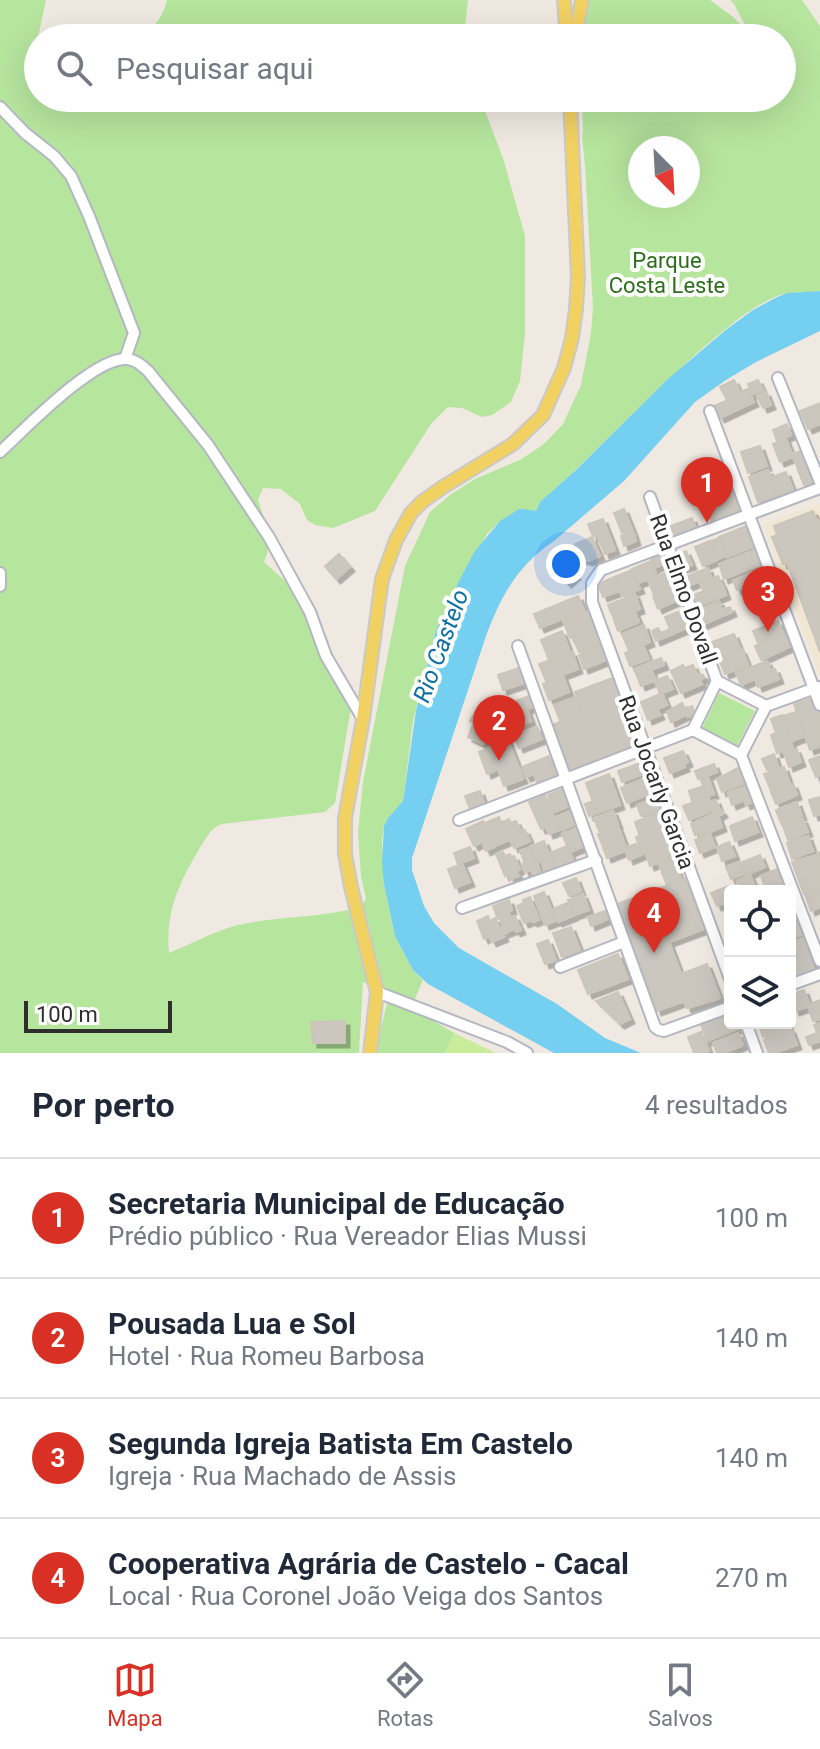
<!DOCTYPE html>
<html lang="pt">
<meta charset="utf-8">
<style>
:root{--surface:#fff;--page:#f6f6f7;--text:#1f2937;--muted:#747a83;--line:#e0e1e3;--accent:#d93025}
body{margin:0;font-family:Roboto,sans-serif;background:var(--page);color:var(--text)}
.controls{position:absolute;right:24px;bottom:24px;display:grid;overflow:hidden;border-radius:8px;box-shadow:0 8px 32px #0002}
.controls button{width:72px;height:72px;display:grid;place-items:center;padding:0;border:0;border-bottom:2px solid var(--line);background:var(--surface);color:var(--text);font:40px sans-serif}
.compass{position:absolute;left:628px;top:136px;width:72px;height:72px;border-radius:50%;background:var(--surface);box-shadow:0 8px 32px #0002;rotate:156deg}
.scale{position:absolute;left:24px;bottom:20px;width:148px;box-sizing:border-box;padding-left:8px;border:4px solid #2e2e2e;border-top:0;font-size:22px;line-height:28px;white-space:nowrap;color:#2e2e2e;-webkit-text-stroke:6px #fff;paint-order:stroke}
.you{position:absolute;left:566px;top:564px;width:28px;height:28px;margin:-20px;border:6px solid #fff;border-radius:50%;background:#1a73e8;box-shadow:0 0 0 12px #1a73e833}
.badge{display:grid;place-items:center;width:52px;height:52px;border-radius:50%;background:var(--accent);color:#fff;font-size:26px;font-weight:700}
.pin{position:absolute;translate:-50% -66px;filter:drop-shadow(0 2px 4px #0008)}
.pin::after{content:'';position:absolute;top:42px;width:28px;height:24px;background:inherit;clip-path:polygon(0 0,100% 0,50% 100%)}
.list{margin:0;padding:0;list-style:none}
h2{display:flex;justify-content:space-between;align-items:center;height:104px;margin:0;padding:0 32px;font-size:34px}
h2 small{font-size:26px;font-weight:400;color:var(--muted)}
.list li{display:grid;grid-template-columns:52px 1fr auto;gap:24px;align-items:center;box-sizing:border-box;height:120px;padding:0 32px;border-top:2px solid var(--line)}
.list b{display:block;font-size:30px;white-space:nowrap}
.list p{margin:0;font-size:26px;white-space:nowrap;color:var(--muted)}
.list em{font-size:26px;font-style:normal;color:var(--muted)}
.icon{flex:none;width:44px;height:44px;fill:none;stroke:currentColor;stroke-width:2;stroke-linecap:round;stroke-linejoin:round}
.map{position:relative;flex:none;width:820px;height:1053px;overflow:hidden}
.search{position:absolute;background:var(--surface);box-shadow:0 8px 32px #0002;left:24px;right:24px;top:24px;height:88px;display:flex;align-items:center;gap:20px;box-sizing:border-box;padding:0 28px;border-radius:44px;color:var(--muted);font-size:30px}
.sheet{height:584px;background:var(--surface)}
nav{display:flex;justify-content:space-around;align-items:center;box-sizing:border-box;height:112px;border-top:2px solid var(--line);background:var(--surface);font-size:22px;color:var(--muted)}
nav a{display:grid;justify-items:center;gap:4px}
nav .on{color:var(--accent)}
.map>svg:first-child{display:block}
</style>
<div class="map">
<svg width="820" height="1053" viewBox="0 0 820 1053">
<defs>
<filter id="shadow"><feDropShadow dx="4.5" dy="4.5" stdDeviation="0" flood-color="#0004"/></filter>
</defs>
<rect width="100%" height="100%" fill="#efe9e1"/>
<polygon fill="#f0e6d1" points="820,504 820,675 763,524"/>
<g fill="#b6e59e" fill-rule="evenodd">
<path d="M0,0H46L30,74L38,81V98H480L503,158L525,236V334L520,381L511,402L492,415L482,417L462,408L448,407L431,424L375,511L333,528L315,525L307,520L300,504L281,489L263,488L258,500C266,526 275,534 264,562L305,599L351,707L335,803L325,812L222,824C211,827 207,837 201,846C180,881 165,911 169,953C191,944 215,931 238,925C279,916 321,918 361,907L366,899L361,876L358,832L363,782L405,566L430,512L450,495L475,479L520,460L544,444L563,424L581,385L591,333L593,308L585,166L582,136L583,132L582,98H782V38H580L589,0H710L733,17L749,33L734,4L730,0H802L820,26V291C806,293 791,291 777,296C748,308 721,333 697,353C643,401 595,455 540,502L536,511C511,512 504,516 487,534L436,630L413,721L403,801L388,818L384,826L382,840L384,884L395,936L413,970L423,980L413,1003L363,982L359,1053H0ZM640,148H688V196H640Z"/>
<path d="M167,0H468L464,38H132C153,28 160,24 167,0Z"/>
<polygon points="719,693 755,711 737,746 702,729"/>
<polygon points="389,995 454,1033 445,1053 375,1053"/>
</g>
<polygon fill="#c9ec9a" points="454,1033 496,1053 445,1053"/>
<path fill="#75cff0" d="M820,291V331L756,362L726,380L695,402L624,481L554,541C517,566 501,596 486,636L412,858V870L424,906L434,923L459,948L557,1004L605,1038L641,1053H554L428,984L413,970L395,936L384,884L382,862L384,826L388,818L403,801L416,711L436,630L460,579L475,551L500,521L519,509H524L536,511L540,502L577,469L669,378L727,329L753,310L777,297L788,293Z"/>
<g fill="#cbc7bf" stroke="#cbc5ba" stroke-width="2" filter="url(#shadow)">
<polygon points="734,380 740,392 748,389 754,402 741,408 735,397 727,400 720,387"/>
<polygon points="758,380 763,390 752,394 748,384"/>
<polygon points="766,392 771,405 763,408 757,396"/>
<polygon points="735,397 741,408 720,418 714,406"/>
<polygon points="820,403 820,424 808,429 800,411"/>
<polygon points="787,424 791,435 777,441 773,430"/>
<polygon points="786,439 793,457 780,462 773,444"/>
<polygon points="760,446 767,466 748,473 741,452"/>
<polygon points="803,450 809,465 798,469 792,454"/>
<polygon points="810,466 815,481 804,485 798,470"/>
<polygon points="768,470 777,495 758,502 749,477"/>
<polygon points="786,472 793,490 778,495 772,477"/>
<polygon points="731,481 741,509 711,520 700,493"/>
<polygon points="624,509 632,529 622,533 614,513"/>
<polygon points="813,511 817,521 820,520 820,652 787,562 783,564 772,537 777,535 774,526"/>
<polygon points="692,518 695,526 674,534 671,526"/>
<polygon points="603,519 615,550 605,554 597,535 593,536 588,524"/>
<polygon points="746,526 753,547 727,557 719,537"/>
<polygon points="633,531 636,541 624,546 621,536"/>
<polygon points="592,537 600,556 588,561 581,559 575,544"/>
<polygon points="719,538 726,556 718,559 711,541"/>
<polygon points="709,541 717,560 703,566 695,547"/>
<polygon points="755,550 760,565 724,579 719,564"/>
<polygon points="686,551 692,565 683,568 678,555"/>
<polygon points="339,554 350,567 336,579 325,566"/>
<polygon points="664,554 667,563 654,568 651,559"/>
<polygon points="560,559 576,575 567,583 552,567"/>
<polygon points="651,561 657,576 638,583 632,569"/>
<polygon points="708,568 711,577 688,586 685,577"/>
<polygon points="632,570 640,589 622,596 614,577"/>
<polygon points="758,570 765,586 750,592 747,585 737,590 733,581"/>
<polygon points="667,572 673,587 654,595 648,580"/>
<polygon points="718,576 721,583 703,590 700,583"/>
<polygon points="614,577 619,591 603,597 598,584"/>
<polygon points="722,584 726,595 695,607 691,596"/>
<polygon points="673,588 678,600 658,609 653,596"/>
<polygon points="635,594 640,609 614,619 608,605"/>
<polygon points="578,596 584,610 540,628 534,614"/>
<polygon points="719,601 722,610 730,607 732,612 702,625 694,612"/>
<polygon points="592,610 598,627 570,638 563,621"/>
<polygon points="680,611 687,628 656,641 652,631 658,628 661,633 670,629 665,617"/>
<polygon points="635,612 639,622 618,631 614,620"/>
<polygon points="778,621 783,633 758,643 753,631"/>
<polygon points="644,625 650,642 629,651 622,634"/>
<polygon points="598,629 603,643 579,652 573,638"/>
<polygon points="562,631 570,652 549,660 541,640"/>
<polygon points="734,634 740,649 718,658 712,642"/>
<polygon points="784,634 789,647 761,660 755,646"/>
<polygon points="603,645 609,659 584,669 579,655"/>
<polygon points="643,645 649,659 630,666 625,653"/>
<polygon points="742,650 748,665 725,674 719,659"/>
<polygon points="572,652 578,669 546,681 539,664"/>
<polygon points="661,658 664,665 651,670 656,680 641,686 634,669"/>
<polygon points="767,661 771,671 775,669 779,679 758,687 755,679 741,685 736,673"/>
<polygon points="683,665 685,668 693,665 697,674 703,675 704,677 700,681 702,684 681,693 671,671"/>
<polygon points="519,668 524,683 503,690 498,675"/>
<polygon points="563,676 569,692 549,700 543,684"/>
<polygon points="667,676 673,689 660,694 655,681"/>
<polygon points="615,677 639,744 570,769 554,724 583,714 575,692"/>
<polygon points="662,693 667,705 657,709 660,715 648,720 641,702"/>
<polygon points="529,696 533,707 504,718 501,712 490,716 486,705 498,701 500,707"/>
<polygon points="576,697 581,713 560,721 554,705"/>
<polygon points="813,698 820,717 820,746 810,750 794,704"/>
<polygon points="682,703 685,709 692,706 695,714 688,717 687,714 671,722 667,712"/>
<polygon points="527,710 531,721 512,729 507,717"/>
<polygon points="476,711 490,717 485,728 490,731 483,744 468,737 474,723 470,721"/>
<polygon points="796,712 805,736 792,741 783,716"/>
<polygon points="782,715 793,748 777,753 771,735 776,733 771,719"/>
<polygon points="537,727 542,739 519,748 514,736"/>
<polygon points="506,735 523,779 504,786 498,769 487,774 479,752 499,744 497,739"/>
<polygon points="796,749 801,762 789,767 784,753"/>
<polygon points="683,751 688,762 684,764 685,767 670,773 664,758"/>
<polygon points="774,754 778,766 767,770 762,759"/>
<polygon points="549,756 556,775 537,782 534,774 526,777 522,767"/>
<polygon points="820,756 820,775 816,777 809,760"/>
<polygon points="643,762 646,773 622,782 618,771"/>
<polygon points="714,764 717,772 698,779 695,771"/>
<polygon points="784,767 790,784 771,791 764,774"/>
<polygon points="738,768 744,783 722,792 717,779"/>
<polygon points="609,774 620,805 597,813 586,783"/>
<polygon points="652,775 658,790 627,803 621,788"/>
<polygon points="708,777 714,794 692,801 689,791 704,786 702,780"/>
<polygon points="793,784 797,795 776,804 771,792"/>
<polygon points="749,785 755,801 746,805 744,800 732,805 728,793"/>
<polygon points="565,788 572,805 554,812 548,795"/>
<polygon points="480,791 484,803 470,809 465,796"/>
<polygon points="545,795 559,830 549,834 546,827 541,829 529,802"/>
<polygon points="708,797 710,802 716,800 719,808 689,820 683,806"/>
<polygon points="820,797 820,814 814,816 809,800"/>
<polygon points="655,798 660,809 641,816 637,805"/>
<polygon points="593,801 597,813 589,816 585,804"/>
<polygon points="797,802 802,816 782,825 776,810"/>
<polygon points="572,810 578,823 562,830 556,817"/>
<polygon points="721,810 723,813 718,816 722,827 700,836 699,833 695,835 691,824"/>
<polygon points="613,811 618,824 599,831 594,818"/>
<polygon points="660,812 665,824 639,834 635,822"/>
<polygon points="499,817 509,840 495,846 485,823"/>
<polygon points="752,817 758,832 735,841 730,826"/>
<polygon points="509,819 511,823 516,821 521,831 509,836 503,822"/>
<polygon points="803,819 808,832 788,840 783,826"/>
<polygon points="483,821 494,847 486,851 482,842 474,846 466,829"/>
<polygon points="618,826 627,850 607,858 598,834"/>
<polygon points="665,826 672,843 642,854 636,837"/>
<polygon points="577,828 585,846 570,852 566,843 570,842 569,839 565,841 562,834"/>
<polygon points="525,830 530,841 514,848 509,837"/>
<polygon points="710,834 715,847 700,853 695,840"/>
<polygon points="808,836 813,851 792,859 787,843"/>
<polygon points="544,841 550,856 537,862 531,846"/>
<polygon points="729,842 735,856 722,861 717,847"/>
<polygon points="636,844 641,855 629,860 626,852 629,850 627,847"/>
<polygon points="671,845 676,856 650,866 646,854"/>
<polygon points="567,846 574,862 556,869 550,853"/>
<polygon points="470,847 474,858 458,864 454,853"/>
<polygon points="531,847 541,874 534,877 531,869 525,872 522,864 525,863 520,851"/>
<polygon points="503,852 505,856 510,854 511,857 514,856 520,869 516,871 519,876 511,879 508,874 505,876 496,854"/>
<polygon points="820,852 820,888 804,894 792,862 817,855 817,853"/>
<polygon points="760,855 765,867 746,875 740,863"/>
<polygon points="550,857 555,869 546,873 541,861"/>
<polygon points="674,858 677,865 662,872 659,864"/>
<polygon points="739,862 744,874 731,879 726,867"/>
<polygon points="462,864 470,882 455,888 448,869"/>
<polygon points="676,867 681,879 667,885 662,873"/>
<polygon points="777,869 784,885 779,887 777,883 765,887 761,876"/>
<polygon points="750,875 757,891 742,891 737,881"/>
<polygon points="576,878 581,891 569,896 563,883"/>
<polygon points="685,879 704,929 669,942 681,974 707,964 720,998 687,1008 684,1001 657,1011 617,904"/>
<polygon points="729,886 731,891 730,901 717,906 711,893"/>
<polygon points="820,889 820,907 811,911 805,894"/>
<polygon points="544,892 556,921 545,925 534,896"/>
<polygon points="583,894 589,910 574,915 568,900"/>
<polygon points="530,897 539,920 533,922 532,920 524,923 517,906 524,903 523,900"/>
<polygon points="509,900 512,910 508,911 511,918 515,916 521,930 516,932 515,929 504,933 501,918 498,919 493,906"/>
<polygon points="567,903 573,916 558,922 553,909"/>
<polygon points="605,911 608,919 591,926 588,917"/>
<polygon points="488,916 490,921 495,918 504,937 492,942 489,936 484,939 477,921"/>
<polygon points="798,920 803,934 790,939 790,923"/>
<polygon points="571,927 580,950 562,957 553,933"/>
<polygon points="803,938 815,972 790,981 790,943"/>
<polygon points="548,940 556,960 545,964 537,944"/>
<polygon points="618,954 628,979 588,994 578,970"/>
<polygon points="804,990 810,1006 795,1011 790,995"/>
<polygon points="618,992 630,1019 620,1024 596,1001"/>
<polygon points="820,1000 820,1019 813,1021 809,1009 814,1008 812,1003"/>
<polygon points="730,1012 730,1023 734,1023 737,1029 707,1041 700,1022"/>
<polygon points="345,1021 345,1043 313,1043 311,1022"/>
<polygon points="764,1023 788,1023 789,1028 763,1037 759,1025"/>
<polygon points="820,1023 820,1041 809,1045 806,1037 817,1033 814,1025"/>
<polygon points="791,1029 797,1045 774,1053 769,1053 764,1040"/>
<polygon points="701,1032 709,1051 694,1053 688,1037"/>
<polygon points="738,1033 743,1045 724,1053 717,1053 713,1043"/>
</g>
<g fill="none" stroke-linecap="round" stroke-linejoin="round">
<defs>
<g id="minor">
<polyline points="0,107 25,133 54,156 71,176 89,216 134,333 125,359"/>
<polyline points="778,378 820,482"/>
<polyline points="710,411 820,705"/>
<path d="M0,452C25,429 95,356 127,359C136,360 141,365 148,371L208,445L269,537L310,612L326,656L363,719"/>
<polyline points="650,497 717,681"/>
<polyline points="0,573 0,586"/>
<polyline points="518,646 655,1027 659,1030 664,1031 730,1007"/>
<polygon points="717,681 766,706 741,755 693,730"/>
<polyline points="766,706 818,687"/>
<polyline points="741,755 820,961"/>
<polyline points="459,820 693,730"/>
<polyline points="462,908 596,860"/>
<polyline points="560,967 624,942"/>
<polyline points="730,979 592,602 592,583 601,570 820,488"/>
<polyline points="790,985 820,974"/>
<polyline points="377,992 507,1042 527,1053"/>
<polyline points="746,1023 757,1053"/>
</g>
<g id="major">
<polyline points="564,0 567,38"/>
<polyline points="575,38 582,0"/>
<polyline points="370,1053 377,992 351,887 345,854 345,818 363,719 382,579 396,540 411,513 423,501 443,487 513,444 543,415 564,368 572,338 576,309 578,277 570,98"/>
</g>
</defs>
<use href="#minor" stroke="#b4b7c1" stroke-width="14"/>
<use href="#major" stroke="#c9c9c9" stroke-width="16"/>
<use href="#minor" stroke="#fff" stroke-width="10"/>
<use href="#major" stroke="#f2d163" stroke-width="12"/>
</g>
<g text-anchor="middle" stroke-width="8" stroke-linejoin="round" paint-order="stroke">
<g font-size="22" fill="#2c6e1b" stroke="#fff">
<text x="667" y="268">Parque<tspan x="667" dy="25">Costa Leste</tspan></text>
</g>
<g font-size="22" fill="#2e2e2e" stroke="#fff">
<text transform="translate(684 589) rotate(70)" y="8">Rua Elmo Dovall</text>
<text transform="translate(657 782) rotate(70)" y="8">Rua Jocarly Garcia</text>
</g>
<g font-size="24" font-style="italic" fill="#0d6fa3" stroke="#fff">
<text transform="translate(441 646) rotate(-70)" y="8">Rio Castelo</text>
</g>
</g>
</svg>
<div class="controls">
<button><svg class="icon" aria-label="locate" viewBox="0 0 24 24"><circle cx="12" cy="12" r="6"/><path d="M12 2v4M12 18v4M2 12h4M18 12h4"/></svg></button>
<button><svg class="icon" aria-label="layers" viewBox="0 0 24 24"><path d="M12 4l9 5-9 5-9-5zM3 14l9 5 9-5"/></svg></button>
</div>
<svg class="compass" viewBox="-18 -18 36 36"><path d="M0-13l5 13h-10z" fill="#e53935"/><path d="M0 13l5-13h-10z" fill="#747a83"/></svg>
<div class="scale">100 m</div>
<div class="you"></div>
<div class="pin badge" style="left:707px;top:523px">1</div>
<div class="pin badge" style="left:499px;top:761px">2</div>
<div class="pin badge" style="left:768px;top:632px">3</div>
<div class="pin badge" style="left:654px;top:953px">4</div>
<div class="search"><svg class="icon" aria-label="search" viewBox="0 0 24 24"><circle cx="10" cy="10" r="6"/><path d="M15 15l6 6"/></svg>Pesquisar aqui</div>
</div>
<section class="sheet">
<h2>Por perto<small>4 resultados</small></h2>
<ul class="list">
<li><span class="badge">1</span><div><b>Secretaria Municipal de Educação</b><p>Prédio público · Rua Vereador Elias Mussi</p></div><em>100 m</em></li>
<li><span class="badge">2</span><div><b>Pousada Lua e Sol</b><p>Hotel · Rua Romeu Barbosa</p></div><em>140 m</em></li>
<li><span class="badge">3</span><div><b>Segunda Igreja Batista Em Castelo</b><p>Igreja · Rua Machado de Assis</p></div><em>140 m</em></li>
<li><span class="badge">4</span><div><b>Cooperativa Agrária de Castelo - Cacal</b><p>Local · Rua Coronel João Veiga dos Santos</p></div><em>270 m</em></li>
</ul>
</section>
<nav>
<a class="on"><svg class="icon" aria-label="map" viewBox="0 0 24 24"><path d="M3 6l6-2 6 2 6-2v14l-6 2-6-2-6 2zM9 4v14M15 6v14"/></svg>Mapa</a>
<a><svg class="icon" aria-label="directions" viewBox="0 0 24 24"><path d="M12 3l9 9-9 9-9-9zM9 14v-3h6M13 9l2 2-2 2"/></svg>Rotas</a>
<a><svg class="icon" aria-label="saved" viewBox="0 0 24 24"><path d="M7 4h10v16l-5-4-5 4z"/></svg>Salvos</a>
</nav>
